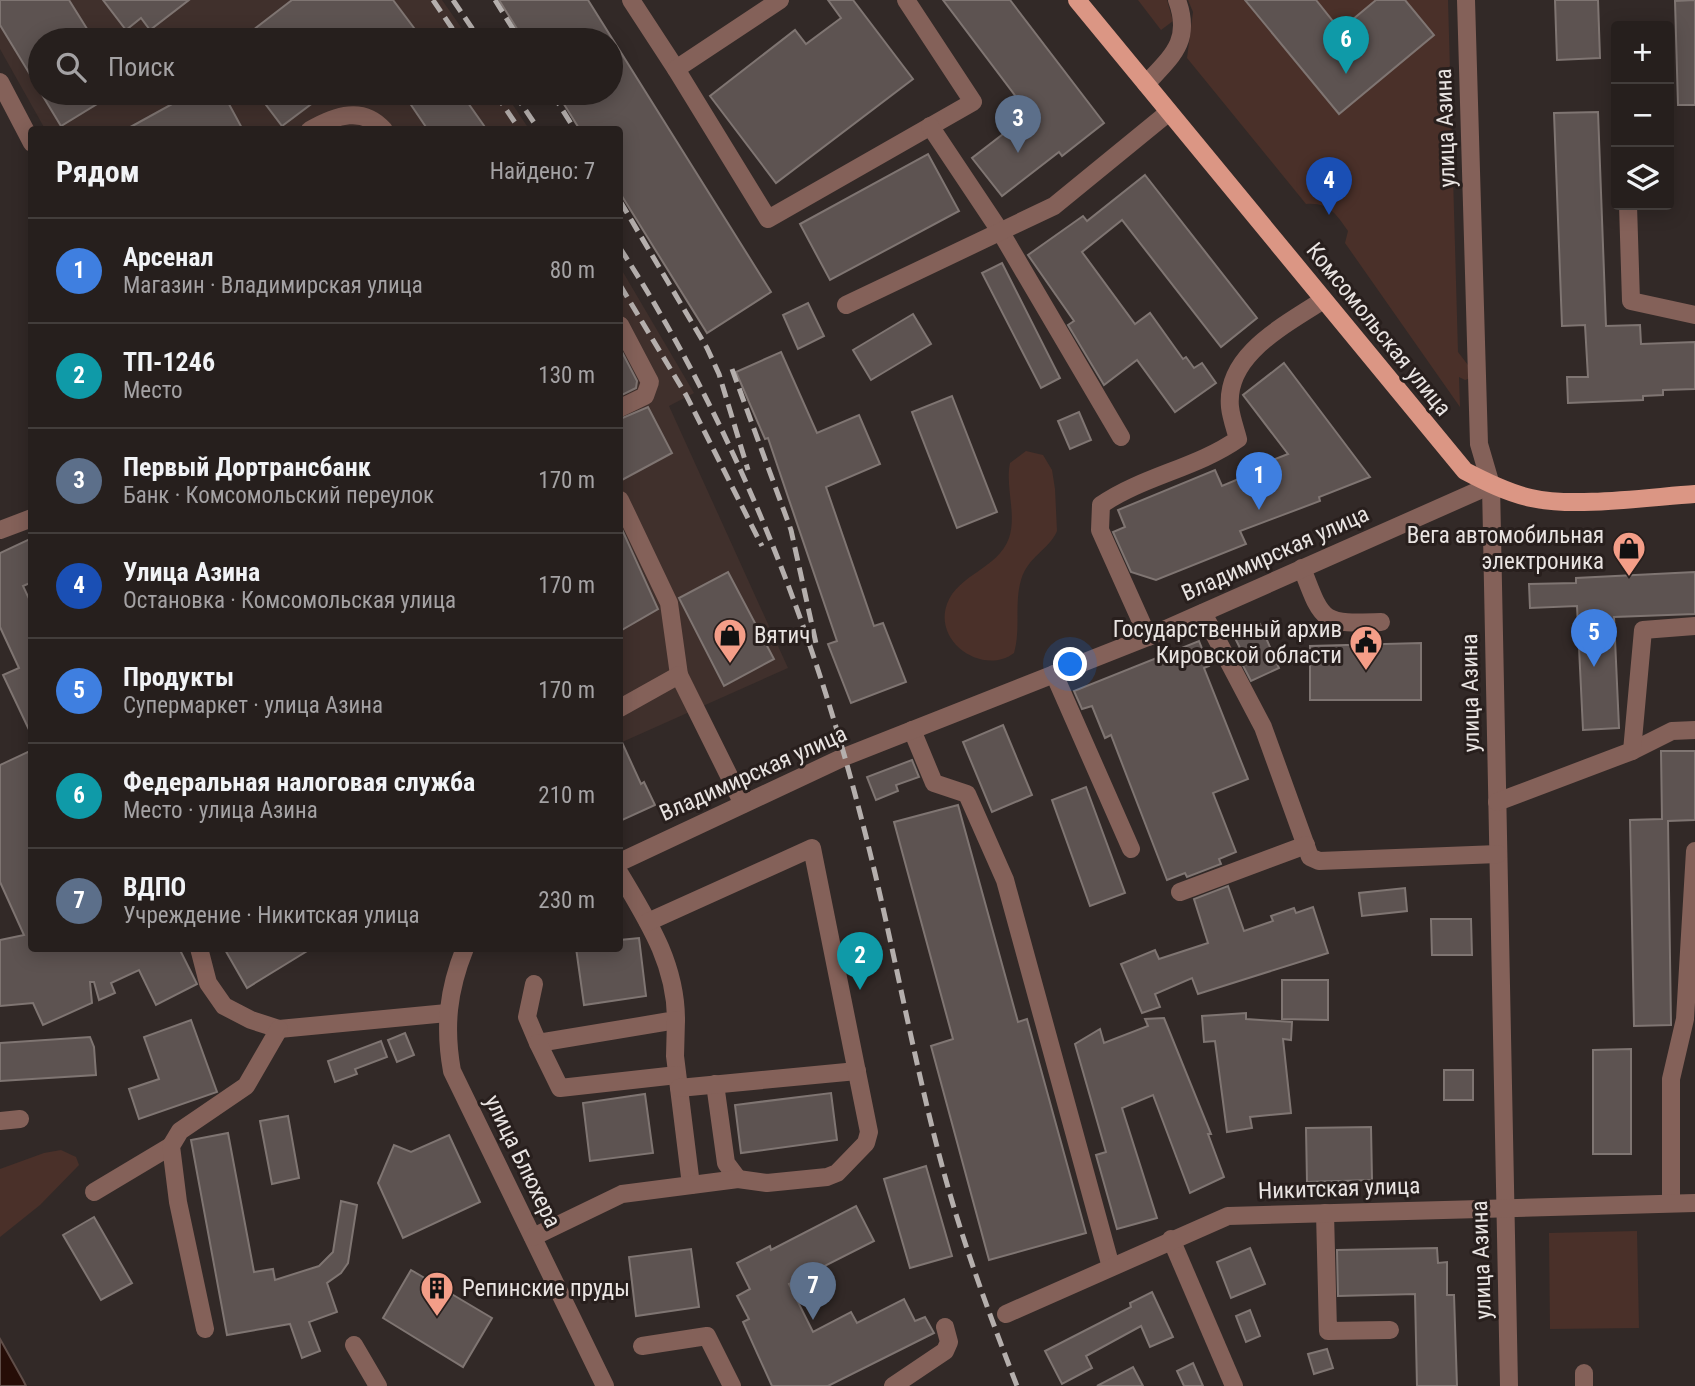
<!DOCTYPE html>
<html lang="ru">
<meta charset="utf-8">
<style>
:root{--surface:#261f1d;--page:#2e2726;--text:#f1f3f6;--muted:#a4a2a4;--line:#423d3b;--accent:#d93025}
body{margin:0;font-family:"Roboto Condensed",sans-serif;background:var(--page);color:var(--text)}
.controls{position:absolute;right:21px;top:21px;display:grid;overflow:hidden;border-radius:7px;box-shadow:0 4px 18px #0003}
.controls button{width:63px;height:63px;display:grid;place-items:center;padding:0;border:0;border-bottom:2px solid var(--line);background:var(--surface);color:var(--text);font:35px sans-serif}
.you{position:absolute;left:1071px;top:665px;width:24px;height:24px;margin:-18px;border:5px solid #fff;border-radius:50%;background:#1a73e8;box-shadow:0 0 0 10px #1a73e833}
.badge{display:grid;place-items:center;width:46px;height:46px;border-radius:50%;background:var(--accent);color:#fff;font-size:23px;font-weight:700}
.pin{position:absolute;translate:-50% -58px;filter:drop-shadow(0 2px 4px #0008)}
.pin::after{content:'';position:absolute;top:37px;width:24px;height:21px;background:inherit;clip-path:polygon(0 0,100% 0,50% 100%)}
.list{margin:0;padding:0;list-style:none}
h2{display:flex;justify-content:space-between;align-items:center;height:91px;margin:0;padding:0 28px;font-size:30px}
h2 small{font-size:23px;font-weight:400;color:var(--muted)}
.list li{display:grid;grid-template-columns:46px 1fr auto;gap:21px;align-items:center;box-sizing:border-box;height:105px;padding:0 28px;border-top:2px solid var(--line)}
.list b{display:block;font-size:26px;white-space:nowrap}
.list p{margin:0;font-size:23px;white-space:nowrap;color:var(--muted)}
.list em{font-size:23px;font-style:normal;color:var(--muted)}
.icon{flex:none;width:38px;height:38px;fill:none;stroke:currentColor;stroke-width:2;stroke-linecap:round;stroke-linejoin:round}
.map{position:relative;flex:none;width:1695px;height:1386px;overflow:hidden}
.search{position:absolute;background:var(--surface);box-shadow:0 4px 18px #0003;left:28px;top:28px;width:595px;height:77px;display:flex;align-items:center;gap:18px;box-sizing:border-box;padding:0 24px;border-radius:38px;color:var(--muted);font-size:26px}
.panel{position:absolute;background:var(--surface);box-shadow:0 4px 18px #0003;left:28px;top:126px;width:595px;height:826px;border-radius:7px}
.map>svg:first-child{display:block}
</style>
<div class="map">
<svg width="1695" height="1386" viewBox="0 0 1695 1386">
<rect width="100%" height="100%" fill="#322927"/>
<g fill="#40302c">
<polygon points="0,0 442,0 470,40 40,40 40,93 505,93 529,129 45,129 0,49"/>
<polygon points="620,267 694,393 669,406 788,668 620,743"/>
</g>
<g fill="#4a3029">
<polygon points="1138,0 1167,0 1173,21 1161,30"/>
<path d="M1188,0H1448L1458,352L1471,369V378L1465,380L1459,377L1460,407L1345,243L1348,231C1336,214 1329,202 1306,204L1187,58L1193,12Z"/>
<path d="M1026,451L1043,455L1052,470L1055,489L1057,531C1049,550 1028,556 1021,580C1014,604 1021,629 1014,653C984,676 933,643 947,604C958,574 998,569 1009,538C1017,514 1005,487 1010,463Z"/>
<polygon points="61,1150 76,1157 79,1165 40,1205 0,1237 0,1169 44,1153"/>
<polygon points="1637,1231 1639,1328 1550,1329 1549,1233"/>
</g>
<polygon fill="#260d07" stroke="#604e49" stroke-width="2" points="0,1339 23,1380 26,1386 0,1386"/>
<g fill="#5d5351" stroke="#7f7572" stroke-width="2">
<polygon points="0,0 69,0 94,40 40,40 40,91 0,25"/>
<polygon points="103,0 189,0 150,30 141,18 126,30"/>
<polygon points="292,0 393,0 423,40 240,40"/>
<polygon points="499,0 588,0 771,292 707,333 620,193 620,130 580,130 557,93 611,93 611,40 524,40"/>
<polygon points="828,0 853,0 913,79 776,183 710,96 795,30 806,44 841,18"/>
<polygon points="943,0 1010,0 1104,123 1062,156 1059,152 1002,196 972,158 1029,114"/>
<polygon points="1245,0 1316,0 1340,30 1376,0 1405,0 1434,35 1339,114"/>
<polygon points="1555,0 1598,0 1600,58 1557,60"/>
<polygon points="1695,0 1695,105 1678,105 1675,1"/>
<polygon points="41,93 115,93 61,126"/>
<polygon points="192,93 223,93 243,130 125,130"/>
<polygon points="257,93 326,93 282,126"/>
<polygon points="403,93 461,93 487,130 428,130"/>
<polygon points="1598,112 1606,326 1640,325 1641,344 1695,342 1695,389 1663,390 1663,395 1643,396 1643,400 1568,403 1567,377 1588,377 1585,325 1562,326 1554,113"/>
<polygon points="928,154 959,211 830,280 800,224"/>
<polygon points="1145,175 1257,318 1221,347 1122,220 1082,252 1135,324 1150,313 1183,359 1186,357 1194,368 1202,363 1216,383 1175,412 1137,360 1104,385 1068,325 1074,321 1028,255 1083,216 1087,221"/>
<polygon points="1002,263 1060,378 1041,388 982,273"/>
<polygon points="808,303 824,336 798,349 783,315"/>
<polygon points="913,314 931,344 871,380 853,350"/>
<polygon points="620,348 637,381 636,388 620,396"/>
<polygon points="781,352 817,433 859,415 880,464 826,487 874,626 883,623 906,682 851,703 828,644 837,641 768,438 765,439 736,372"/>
<polygon points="1284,363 1370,477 1319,497 1320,501 1240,531 1246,544 1156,580 1131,572 1113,532 1125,527 1118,510 1215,470 1222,486 1272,465 1270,461 1288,454 1243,395"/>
<polygon points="952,396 997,512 957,528 912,412"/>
<polygon points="648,407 672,453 620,481 620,419"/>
<polygon points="1079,412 1091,440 1070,449 1058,421"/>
<polygon points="620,525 658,609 620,631"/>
<polygon points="32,538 32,582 23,586 32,605 32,736 3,675 19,668 0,627 0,553"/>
<polygon points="728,572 774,659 724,686 679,598"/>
<polygon points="1695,572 1695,614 1614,617 1619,728 1583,730 1577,606 1530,608 1529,584 1576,583 1576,578"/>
<polygon points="1260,624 1279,668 1251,681 1237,654 1242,652 1234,636"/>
<polygon points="1199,641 1209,666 1204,668 1248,779 1213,793 1236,852 1219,859 1221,864 1187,877 1185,873 1167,880 1111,735 1105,738 1092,706 1082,709 1074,691"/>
<polygon points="1421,643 1421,700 1310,700 1310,646"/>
<polygon points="1003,725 1032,795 992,812 963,742"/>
<polygon points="620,738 641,784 644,782 655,805 620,821"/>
<polygon points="32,750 32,948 179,948 197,984 156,1005 139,970 111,983 115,993 99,1000 94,982 90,982 92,1003 43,1025 33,1003 0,1006 0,940 24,935 0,882 0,765"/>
<polygon points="1661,751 1695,751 1695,820 1668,821 1671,1025 1634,1026 1630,820 1662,819"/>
<polygon points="912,760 919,777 896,785 898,791 876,800 867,777"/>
<polygon points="1086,787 1125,893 1090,906 1052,800"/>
<polygon points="958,805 1018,1022 1027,1019 1086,1233 989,1260 931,1046 953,1039 894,822"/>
<polygon points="1228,886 1244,931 1273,921 1271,916 1294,908 1296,913 1313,907 1328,953 1198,994 1192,978 1155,994 1160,1007 1142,1013 1121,964 1155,950 1159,959 1208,943 1194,899"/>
<polygon points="1405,888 1407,911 1362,916 1359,893"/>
<polygon points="1431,919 1471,919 1472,955 1432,955"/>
<polygon points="639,938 646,996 584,1005 576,948 620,948 620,940"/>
<polygon points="224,948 312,948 247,988"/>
<polygon points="1282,980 1328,980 1328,1020 1282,1019"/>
<polygon points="1246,1013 1246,1019 1292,1022 1291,1040 1283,1039 1291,1113 1250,1117 1252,1128 1227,1132 1215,1041 1204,1042 1202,1016"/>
<polygon points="1164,1018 1211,1134 1208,1134 1224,1177 1190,1193 1153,1095 1122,1108 1157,1218 1117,1229 1096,1155 1106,1152 1075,1044 1100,1029 1104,1043 1148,1026 1145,1019"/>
<polygon points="191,1020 217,1092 139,1119 129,1089 159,1079 144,1037"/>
<polygon points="405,1033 414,1055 397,1062 388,1040"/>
<polygon points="90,1037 94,1047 96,1075 0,1081 0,1043"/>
<polygon points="381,1041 387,1057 355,1069 357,1074 335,1082 328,1061"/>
<polygon points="1631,1049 1631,1154 1593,1154 1593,1050"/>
<rect x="1444" y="1070" width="29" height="30"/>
<polygon points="831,1093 837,1140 741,1153 735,1105"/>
<polygon points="645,1094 653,1153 590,1161 583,1103"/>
<polygon points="288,1116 299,1178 272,1184 260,1121"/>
<polygon points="1371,1127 1372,1180 1307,1182 1306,1128"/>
<polygon points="228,1133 254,1272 273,1269 275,1280 319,1266 333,1252 341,1201 357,1205 348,1263 341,1273 327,1283 337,1312 309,1322 320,1351 302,1358 290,1324 227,1335 191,1140"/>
<polygon points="449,1135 480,1202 403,1238 378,1183 394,1145 411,1152"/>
<polygon points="926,1166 952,1256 910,1268 884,1179"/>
<polygon points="856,1206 874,1241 789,1284 813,1332 851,1312 857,1323 904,1299 915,1321 925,1317 934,1333 828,1386 772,1386 743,1322 749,1319 737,1296 750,1289 737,1263 770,1246 771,1250"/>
<polygon points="94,1217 132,1283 101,1300 63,1235"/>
<polygon points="1250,1248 1265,1284 1231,1298 1217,1262"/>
<polygon points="1437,1248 1438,1263 1447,1262 1447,1295 1454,1295 1457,1386 1417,1386 1415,1294 1338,1296 1337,1250"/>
<polygon points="691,1249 699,1307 636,1316 629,1257"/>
<polygon points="411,1270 492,1318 463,1367 383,1318"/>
<polygon points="1152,1292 1173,1337 1150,1347 1141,1326 1086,1356 1092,1368 1062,1384 1045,1351 1131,1307 1130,1303"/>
<polygon points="1250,1310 1260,1336 1246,1342 1236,1316"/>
<polygon points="1327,1349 1333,1368 1314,1374 1308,1354"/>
<polygon points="1193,1363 1203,1386 1184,1386 1177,1371"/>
<polygon points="1133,1367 1143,1386 1097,1386"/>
</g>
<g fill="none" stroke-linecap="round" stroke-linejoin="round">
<g stroke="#846159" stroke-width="18">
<polyline points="631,0 676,69"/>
<polyline points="780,0 676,69 768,219 973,102 906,0"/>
<polyline points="1466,0 1479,444 1491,485 1509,1386"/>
<polyline points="0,82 32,143"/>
<path d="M1146,84C1172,56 1192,41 1177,0"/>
<polyline points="930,126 1000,231 1121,437"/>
<path d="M310,130C336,115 363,106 384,130"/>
<polyline points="1628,205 1631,301 1695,315"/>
<polyline points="846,305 1054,206 1169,112"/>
<polyline points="620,325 650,382 645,396 620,408"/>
<polyline points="620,500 669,603 679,675"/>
<polyline points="0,530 32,518"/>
<path d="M1302,568C1323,623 1321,624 1381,622"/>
<polyline points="1203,613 1263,727 1310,857 1319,861 1498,854"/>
<path d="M1148,637L1100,530L1101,505C1143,476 1197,468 1238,439C1235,428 1231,417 1230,407C1225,354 1286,325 1323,300"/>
<polyline points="1054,674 1131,849"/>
<polyline points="620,708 679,675 743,804"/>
<polyline points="912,730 934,783 967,794 1005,880 1111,1267"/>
<polyline points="1632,751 1672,731 1695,730"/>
<polyline points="1497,802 1632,751 1643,630 1695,626"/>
<polyline points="620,862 844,757 1148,637 1491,485"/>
<polyline points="1180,892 1306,845"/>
<polyline points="199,948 208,983 224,1006 251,1020 279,1029 447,1013"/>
<path d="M465,948C448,990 444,1027 452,1071L605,1386"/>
<path d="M534,984L527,1017L538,1043L676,1020C676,964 648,921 620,874"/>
<polyline points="676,1020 675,1056 691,1185"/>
<polyline points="538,1043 560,1088 677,1075"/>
<polyline points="715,1084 726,1163 738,1179"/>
<polyline points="679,1088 857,1071"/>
<polyline points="0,1121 20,1119"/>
<polyline points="94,1192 171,1146"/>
<polyline points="1671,1203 1671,1079 1685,1019 1695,851"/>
<polyline points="1325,1213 1328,1331 1390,1330"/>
<polyline points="533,1237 622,1194 738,1179 767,1183 827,1177 837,1173 866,1143 869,1132 812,848 648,922"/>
<polyline points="1171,1239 1234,1386"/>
<polyline points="1006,1314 1228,1216 1695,1203"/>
<polyline points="205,1329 178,1202 171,1146 180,1131 246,1086 279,1029"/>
<polyline points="354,1345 378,1386"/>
<polyline points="642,1346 707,1336 732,1386"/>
<polyline points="1584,1373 1584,1386"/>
<polyline points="893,1386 945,1351 949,1342 945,1327"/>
</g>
<path stroke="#db9684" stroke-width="18" d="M1077,0L1465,471C1486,482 1508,493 1531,498C1573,508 1650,497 1695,494"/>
<g stroke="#b5afad" stroke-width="5" stroke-dasharray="14 7" stroke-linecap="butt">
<polyline points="433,0 460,40"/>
<polyline points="453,0 480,40"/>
<polyline points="495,0 520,40"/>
<polyline points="495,93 520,130"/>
<polyline points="514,93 539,130"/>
<polyline points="552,93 575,130"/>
<polyline points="620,201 707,348 719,374 748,470"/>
<path d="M620,248C732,421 810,618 861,817C892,935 912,1056 944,1173C964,1246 990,1316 1017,1386"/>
<polyline points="620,285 686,395 762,546"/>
<polyline points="732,369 791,530 817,648"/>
</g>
</g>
<defs>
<symbol id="shop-pin" viewBox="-11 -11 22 30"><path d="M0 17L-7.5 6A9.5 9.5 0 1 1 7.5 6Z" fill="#f49e88" stroke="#281f1d"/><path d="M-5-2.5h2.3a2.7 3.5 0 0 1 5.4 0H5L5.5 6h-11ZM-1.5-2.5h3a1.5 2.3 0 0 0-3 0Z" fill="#111"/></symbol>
<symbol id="civic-pin" viewBox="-11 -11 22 30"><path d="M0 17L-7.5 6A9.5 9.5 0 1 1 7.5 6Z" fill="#f49e88" stroke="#281f1d"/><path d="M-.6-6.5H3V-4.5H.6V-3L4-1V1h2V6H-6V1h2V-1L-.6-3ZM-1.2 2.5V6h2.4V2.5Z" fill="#111"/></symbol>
<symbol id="building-pin" viewBox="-11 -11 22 30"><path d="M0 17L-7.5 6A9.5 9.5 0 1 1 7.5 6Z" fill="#f49e88" stroke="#281f1d"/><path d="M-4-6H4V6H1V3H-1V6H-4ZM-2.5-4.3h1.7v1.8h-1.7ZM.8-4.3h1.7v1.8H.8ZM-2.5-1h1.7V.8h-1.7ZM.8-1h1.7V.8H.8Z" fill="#111"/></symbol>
</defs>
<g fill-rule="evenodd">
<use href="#shop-pin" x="1610" y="529" width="38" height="52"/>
<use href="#shop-pin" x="711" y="616" width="38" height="52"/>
<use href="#civic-pin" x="1347" y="623" width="38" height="52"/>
<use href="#building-pin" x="418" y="1269" width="38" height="52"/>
</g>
<g text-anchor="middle" stroke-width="6" stroke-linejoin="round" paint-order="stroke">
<g font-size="23" fill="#e9e4e2" stroke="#281f1d">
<text transform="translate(1445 128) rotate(-92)" y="8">улица Азина</text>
<text transform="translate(1379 329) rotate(51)" y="8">Комсомольская улица</text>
<text transform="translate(1275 553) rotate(-24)" y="8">Владимирская улица</text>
<text transform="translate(1470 693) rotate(-91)" y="8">улица Азина</text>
<text transform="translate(753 773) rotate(-24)" y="8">Владимирская улица</text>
<text transform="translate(523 1161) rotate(64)" y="8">улица Блюхера</text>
<text transform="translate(1339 1188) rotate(-2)" y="8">Никитская улица</text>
<text transform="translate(1481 1260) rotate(-92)" y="8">улица Азина</text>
</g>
<g font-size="23" fill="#e9e4e2" stroke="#281f1d" text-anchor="end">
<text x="1604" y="543">Вега автомобильная<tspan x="1604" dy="26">электроника</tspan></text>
<text x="1342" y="637">Государственный архив<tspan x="1342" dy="26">Кировской области</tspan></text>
<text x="754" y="643" text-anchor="start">Вятич</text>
<text x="462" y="1296" text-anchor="start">Репинские пруды</text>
</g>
</g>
</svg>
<div class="controls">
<button>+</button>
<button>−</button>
<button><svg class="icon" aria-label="layers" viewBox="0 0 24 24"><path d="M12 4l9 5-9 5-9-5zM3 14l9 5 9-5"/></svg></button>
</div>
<div class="you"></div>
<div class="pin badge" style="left:1259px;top:510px;background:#3f7fe0">1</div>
<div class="pin badge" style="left:860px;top:990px;background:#0f9aa8">2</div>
<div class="pin badge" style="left:1018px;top:153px;background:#5c6f8a">3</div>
<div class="pin badge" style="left:1329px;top:215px;background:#1a4fb4">4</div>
<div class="pin badge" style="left:1594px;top:667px;background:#3f7fe0">5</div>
<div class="pin badge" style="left:1346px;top:74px;background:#0f9aa8">6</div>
<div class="pin badge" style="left:813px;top:1320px;background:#5c6f8a">7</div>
<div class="search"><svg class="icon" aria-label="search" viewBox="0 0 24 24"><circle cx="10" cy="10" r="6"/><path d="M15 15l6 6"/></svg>Поиск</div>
<section class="panel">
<h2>Рядом<small>Найдено: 7</small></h2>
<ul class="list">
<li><span class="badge" style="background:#3f7fe0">1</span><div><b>Арсенал</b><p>Магазин · Владимирская улица</p></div><em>80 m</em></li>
<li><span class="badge" style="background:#0f9aa8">2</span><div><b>ТП-1246</b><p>Место</p></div><em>130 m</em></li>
<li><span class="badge" style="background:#5c6f8a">3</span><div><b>Первый Дортрансбанк</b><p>Банк · Комсомольский переулок</p></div><em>170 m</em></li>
<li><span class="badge" style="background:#1a4fb4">4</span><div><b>Улица Азина</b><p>Остановка · Комсомольская улица</p></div><em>170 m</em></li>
<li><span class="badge" style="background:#3f7fe0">5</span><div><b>Продукты</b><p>Супермаркет · улица Азина</p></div><em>170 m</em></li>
<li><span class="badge" style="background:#0f9aa8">6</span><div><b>Федеральная налоговая служба</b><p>Место · улица Азина</p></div><em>210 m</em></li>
<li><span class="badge" style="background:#5c6f8a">7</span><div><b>ВДПО</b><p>Учреждение · Никитская улица</p></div><em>230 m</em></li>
</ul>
</section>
</div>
